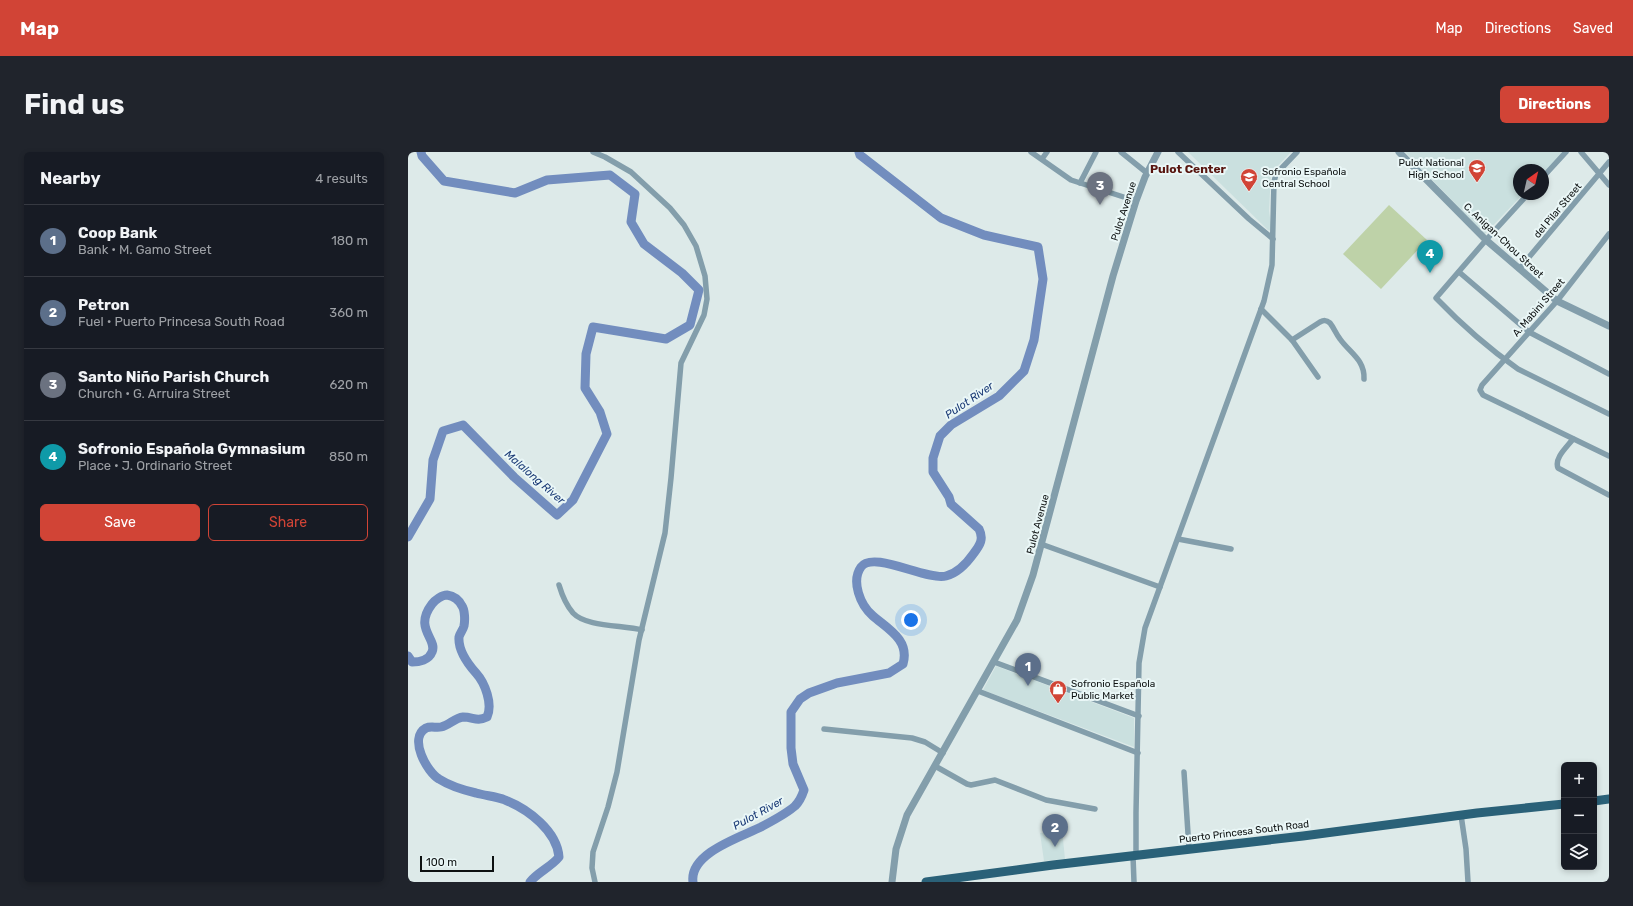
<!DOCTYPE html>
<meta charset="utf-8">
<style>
:root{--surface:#171b24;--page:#20242c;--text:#f1f3f6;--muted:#9ea1a6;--line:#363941;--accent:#d14436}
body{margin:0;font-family:Rubik,sans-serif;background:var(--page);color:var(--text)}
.controls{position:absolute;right:12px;bottom:12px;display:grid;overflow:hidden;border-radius:6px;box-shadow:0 2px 6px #0003}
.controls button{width:36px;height:36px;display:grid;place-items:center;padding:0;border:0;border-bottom:1px solid var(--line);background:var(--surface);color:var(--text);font:20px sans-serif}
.compass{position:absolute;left:1105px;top:12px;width:36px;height:36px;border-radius:50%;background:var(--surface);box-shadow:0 2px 6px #0003;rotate:34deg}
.scale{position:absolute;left:12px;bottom:10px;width:74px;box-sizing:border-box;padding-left:4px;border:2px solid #0d1111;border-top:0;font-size:11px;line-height:14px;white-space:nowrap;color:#0d1111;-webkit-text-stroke:3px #eaf7f7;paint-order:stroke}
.you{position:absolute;left:503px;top:468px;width:14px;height:14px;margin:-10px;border:3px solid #fff;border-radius:50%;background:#1a73e8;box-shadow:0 0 0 6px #1a73e833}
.badge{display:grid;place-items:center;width:26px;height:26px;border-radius:50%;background:var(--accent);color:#fff;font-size:13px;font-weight:700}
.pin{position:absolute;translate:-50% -33px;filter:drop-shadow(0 1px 2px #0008)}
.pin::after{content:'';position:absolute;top:21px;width:14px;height:12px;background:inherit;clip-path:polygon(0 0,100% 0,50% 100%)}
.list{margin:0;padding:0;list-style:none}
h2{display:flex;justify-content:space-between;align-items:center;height:52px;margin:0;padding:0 16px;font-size:17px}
h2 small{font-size:13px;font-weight:400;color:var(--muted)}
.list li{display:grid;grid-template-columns:26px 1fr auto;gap:12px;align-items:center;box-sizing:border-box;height:72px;padding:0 16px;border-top:1px solid var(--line)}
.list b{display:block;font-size:15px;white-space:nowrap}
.list p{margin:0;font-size:13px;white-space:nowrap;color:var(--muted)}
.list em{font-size:13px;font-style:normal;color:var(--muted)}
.actions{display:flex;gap:8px;padding:12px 16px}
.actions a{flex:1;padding:9px 0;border:1px solid var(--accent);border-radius:6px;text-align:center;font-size:14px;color:var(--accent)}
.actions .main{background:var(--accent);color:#fff}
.icon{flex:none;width:22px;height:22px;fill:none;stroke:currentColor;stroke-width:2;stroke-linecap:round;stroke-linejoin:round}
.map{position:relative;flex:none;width:1201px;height:730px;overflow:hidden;border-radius:6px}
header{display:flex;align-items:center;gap:24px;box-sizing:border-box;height:56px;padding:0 20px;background:var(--accent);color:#fff}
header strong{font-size:19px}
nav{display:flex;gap:22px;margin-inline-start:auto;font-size:14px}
.intro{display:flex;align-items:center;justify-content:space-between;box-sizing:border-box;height:96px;padding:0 24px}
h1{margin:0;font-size:28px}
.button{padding:10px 18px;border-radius:6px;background:var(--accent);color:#fff;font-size:14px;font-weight:700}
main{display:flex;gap:24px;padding:0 24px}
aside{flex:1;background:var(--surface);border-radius:6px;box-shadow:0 2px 6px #0003}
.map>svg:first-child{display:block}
</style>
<header>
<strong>Map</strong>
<nav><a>Map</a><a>Directions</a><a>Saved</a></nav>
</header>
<div class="intro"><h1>Find us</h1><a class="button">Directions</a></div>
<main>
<aside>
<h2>Nearby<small>4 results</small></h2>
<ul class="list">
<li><span class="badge" style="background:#5c6f8a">1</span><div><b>Coop Bank</b><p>Bank · M. Gamo Street</p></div><em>180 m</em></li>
<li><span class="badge" style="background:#5c6f8a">2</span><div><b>Petron</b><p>Fuel · Puerto Princesa South Road</p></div><em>360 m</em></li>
<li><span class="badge" style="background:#6b7280">3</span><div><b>Santo Niño Parish Church</b><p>Church · G. Arruira Street</p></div><em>620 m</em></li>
<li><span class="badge" style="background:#0f9aa8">4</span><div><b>Sofronio Española Gymnasium</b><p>Place · J. Ordinario Street</p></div><em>850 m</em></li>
</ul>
<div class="actions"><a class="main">Save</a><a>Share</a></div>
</aside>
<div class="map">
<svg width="1201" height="730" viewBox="0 0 1201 730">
<rect width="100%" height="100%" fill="#ddeae9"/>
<g fill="#cae0df">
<polygon points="780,0 883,0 863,21 861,59 864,79 860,78"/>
<polygon points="997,0 1155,0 1135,21 1135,18 1111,18 1111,42 1115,42 1077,82"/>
<polygon points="588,514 726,566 726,595 575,538"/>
<polygon points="654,678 657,707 636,709 632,681"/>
</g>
<polygon fill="#bed2a8" points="981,53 1019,88 973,137 935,102"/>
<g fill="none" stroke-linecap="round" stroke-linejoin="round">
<g stroke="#728dbe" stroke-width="9">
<polyline points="0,385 22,347 25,308 35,279 55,273 106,325 149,363 165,348 199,282 192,260 177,236 178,202 185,175 258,187 282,173 291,138 274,121 236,92 223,70 227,42 202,23 139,28 107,41 36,29 14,4 13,0"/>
<path d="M0,504L4,510C11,510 21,508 24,500C30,487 5,477 24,452C27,448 34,443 39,443C46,444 51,448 54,454C57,458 57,469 56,474C55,478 52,481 51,485C50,498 60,512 68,521C77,531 85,552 79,565C68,570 66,565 55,565C47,566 41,573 33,575C29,576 22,574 18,576C0,586 19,620 31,627C42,634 55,638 68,641C78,644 88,644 97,648C120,657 149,679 151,705C143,715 130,720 122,730"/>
<path d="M285,730C281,701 333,685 353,675C364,669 378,662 387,654C392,649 394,644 396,638L385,612L383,596V560L392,547L401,541L429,531L481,521L495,512C502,488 480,477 465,464C452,453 443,429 453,415C465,398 519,429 538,424C550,421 559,411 566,401C572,393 576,387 571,377L543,352L541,345L525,320V306L532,284L543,273L591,244L616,219L626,188L635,127L630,95L576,83L533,66L452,3L451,0"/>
</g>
<g stroke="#839eab" stroke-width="5.5">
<polyline points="185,0 197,5 223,20 262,56 276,73 288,94 297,124 299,147 296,163 273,211 263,326 257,381 231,488 209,620 200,655 185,700 184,716 187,730"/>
<polyline points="623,0 663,28 728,49"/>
<polyline points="713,0 739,21"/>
<polyline points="770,0 841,67 865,87"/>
<polyline points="1173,0 1201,33"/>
<polyline points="634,7 639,0"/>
<polyline points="1135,25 1158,0"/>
<polyline points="672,31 688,0"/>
<path d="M1120,42L1078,88L1028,146C1053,172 1080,196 1110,217L1201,262"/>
<polyline points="1201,82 1149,149 1074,233 1072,238 1075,243 1201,304"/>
<polyline points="1111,117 1201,10"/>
<polyline points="1051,120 1121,180 1201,222"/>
<polyline points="853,157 884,188 910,225"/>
<path d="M884,188L912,170C916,168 918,168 922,171C926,176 928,182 932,187C942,201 957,208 956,227"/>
<path d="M1165,287C1159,295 1146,306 1150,316L1201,343"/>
<polyline points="770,387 823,397"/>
<polyline points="633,392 752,435"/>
<path d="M151,433C154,443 158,453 165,461C178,475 215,473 234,478"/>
<polyline points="586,510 731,564"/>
<polyline points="570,539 730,601"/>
<polyline points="416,577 504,586 517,590 535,601"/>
<polyline points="527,614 559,632 563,633 587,628 638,648 687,657"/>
<polyline points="776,620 781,697"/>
<polyline points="1053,663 1058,697 1060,730"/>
<polyline points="728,703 728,661 731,511 737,476 856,149 864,113 866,30 868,22 889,0"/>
<polyline points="725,704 726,730"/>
</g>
<g stroke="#839eab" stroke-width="7">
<polyline points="991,0 1078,88 1149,149 1201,174"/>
<polyline points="484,730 488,697 499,663 609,468 625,423 705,124 728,49 737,25 750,0"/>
</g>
<g stroke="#2a6178" stroke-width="9">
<polyline points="1186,649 1201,647"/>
<polyline points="518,730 645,713 895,684 1069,661 1156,652"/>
</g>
</g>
<defs>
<symbol id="school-pin" viewBox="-11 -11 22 30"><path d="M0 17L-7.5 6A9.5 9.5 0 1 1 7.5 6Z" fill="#d14436" stroke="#eaf7f7"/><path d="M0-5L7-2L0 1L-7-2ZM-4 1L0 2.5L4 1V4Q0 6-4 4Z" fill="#fff"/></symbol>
<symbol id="shop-pin" viewBox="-11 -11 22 30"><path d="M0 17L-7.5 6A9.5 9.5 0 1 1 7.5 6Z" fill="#d14436" stroke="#eaf7f7"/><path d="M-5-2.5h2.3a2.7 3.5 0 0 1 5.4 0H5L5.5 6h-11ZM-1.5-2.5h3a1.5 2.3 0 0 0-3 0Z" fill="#fff"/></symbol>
</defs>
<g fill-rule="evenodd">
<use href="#school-pin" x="1059" y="6" width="20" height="27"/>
<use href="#school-pin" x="831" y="15" width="20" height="27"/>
<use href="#shop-pin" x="640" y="527" width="20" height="27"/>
</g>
<g text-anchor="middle" stroke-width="4" stroke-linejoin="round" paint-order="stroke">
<g font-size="10" fill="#0d1111" stroke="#eaf7f7" text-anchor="start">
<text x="1056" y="14" text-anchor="end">Pulot National<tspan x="1056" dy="12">High School</tspan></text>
<text x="854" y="23">Sofronio Española<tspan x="854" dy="12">Central School</tspan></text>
<text x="663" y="535">Sofronio Española<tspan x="663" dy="12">Public Market</tspan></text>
</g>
<g font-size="10" fill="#0d1111" stroke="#eaf7f7">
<text transform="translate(1149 58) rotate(-50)" y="4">del Pilar Street</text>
<text transform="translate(715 59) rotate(-72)" y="4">Pulot Avenue</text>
<text transform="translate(1096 88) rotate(43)" y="4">C. Anigan-Chou Street</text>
<text transform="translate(1130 155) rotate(-49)" y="4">A. Mabini Street</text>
<text transform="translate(629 372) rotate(-75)" y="4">Pulot Avenue</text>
<text transform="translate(836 679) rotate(-7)" y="4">Puerto Princesa South Road</text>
</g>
<g font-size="11" font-style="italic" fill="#183874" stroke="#eaf7f7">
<text transform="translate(561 248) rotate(-34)" y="4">Pulot River</text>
<text transform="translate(127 325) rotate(41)" y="4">Malalong River</text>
<text transform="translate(350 661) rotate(-29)" y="4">Pulot River</text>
</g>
<g font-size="12" font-weight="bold" fill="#58150f" stroke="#eaf7f7">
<text x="780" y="21">Pulot Center</text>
</g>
</g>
</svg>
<div class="controls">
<button>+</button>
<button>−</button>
<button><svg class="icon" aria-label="layers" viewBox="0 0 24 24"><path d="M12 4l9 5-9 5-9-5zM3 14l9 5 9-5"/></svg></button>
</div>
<svg class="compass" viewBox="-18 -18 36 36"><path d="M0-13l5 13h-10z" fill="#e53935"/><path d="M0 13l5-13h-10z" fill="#9ea1a6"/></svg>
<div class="scale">100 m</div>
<div class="you"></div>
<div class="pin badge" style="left:620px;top:534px;background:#5c6f8a">1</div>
<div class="pin badge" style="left:647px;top:695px;background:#5c6f8a">2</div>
<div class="pin badge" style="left:692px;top:53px;background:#6b7280">3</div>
<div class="pin badge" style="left:1022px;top:121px;background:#0f9aa8">4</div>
</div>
</main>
